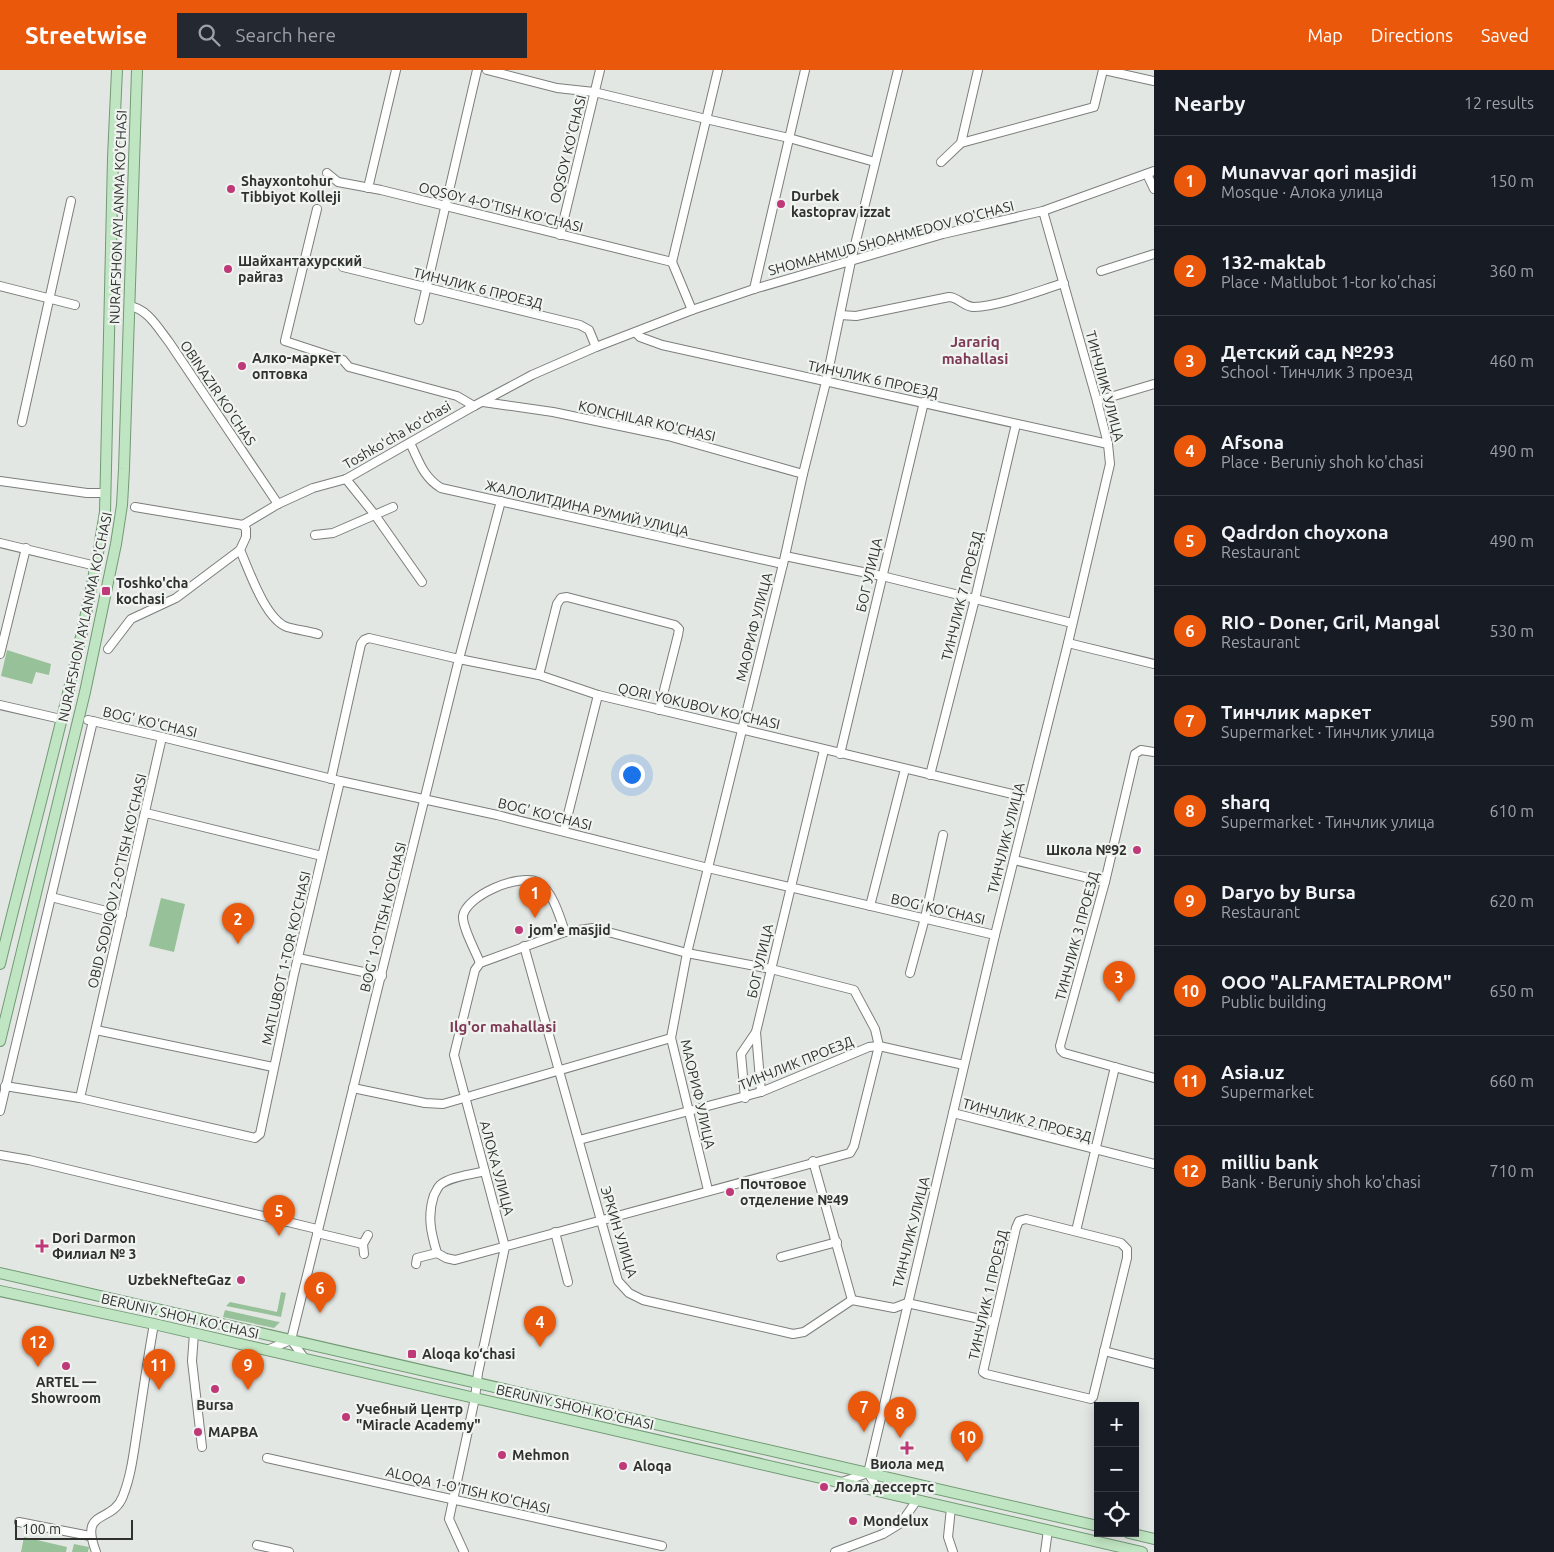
<!DOCTYPE html>
<meta charset="utf-8">
<style>
:root{--surface:#171b24;--page:#242831;--text:#f1f3f6;--muted:#9ea1a6;--line:#363941;--accent:#ea580c}
body{margin:0;font-family:Ubuntu,sans-serif;background:var(--page);color:var(--text)}
.controls{position:absolute;right:15px;bottom:15px;display:grid;overflow:hidden;border-radius:0px;box-shadow:0 2px 12px #0003}
.controls button{width:45px;height:45px;display:grid;place-items:center;padding:0;border:0;border-bottom:1px solid var(--line);background:var(--surface);color:var(--text);font:25px sans-serif}
.scale{position:absolute;left:15px;bottom:12px;width:118px;box-sizing:border-box;padding-left:5px;border:2px solid #2f312f;border-top:0;font-size:14px;line-height:18px;white-space:nowrap;color:#2f312f;-webkit-text-stroke:4px #f0f4f0;paint-order:stroke}
.you{position:absolute;left:631px;top:704px;width:18px;height:18px;margin:-12px;border:4px solid #fff;border-radius:50%;background:#1a73e8;box-shadow:0 0 0 8px #1a73e833}
.badge{display:grid;place-items:center;width:32px;height:32px;border-radius:50%;background:var(--accent);color:#fff;font-size:16px;font-weight:700}
.pin{position:absolute;translate:-50% -41px;filter:drop-shadow(0 1px 2px #0008)}
.pin::after{content:'';position:absolute;top:26px;width:18px;height:15px;background:inherit;clip-path:polygon(0 0,100% 0,50% 100%)}
.list{margin:0;padding:0;list-style:none}
h2{display:flex;justify-content:space-between;align-items:center;height:65px;margin:0;padding:0 20px;font-size:21px}
h2 small{font-size:16px;font-weight:400;color:var(--muted)}
.list li{display:grid;grid-template-columns:32px 1fr auto;gap:15px;align-items:center;box-sizing:border-box;height:90px;padding:0 20px;border-top:1px solid var(--line)}
.list b{display:block;font-size:19px;white-space:nowrap}
.list p{margin:0;font-size:16px;white-space:nowrap;color:var(--muted)}
.list em{font-size:16px;font-style:normal;color:var(--muted)}
.icon{flex:none;width:28px;height:28px;fill:none;stroke:currentColor;stroke-width:2;stroke-linecap:round;stroke-linejoin:round}
.map{position:relative;flex:none;width:1154px;height:1482px;overflow:hidden}
header{display:flex;align-items:center;gap:30px;box-sizing:border-box;height:70px;padding:0 25px;background:var(--accent);color:#fff}
header strong{font-size:24px}
nav{display:flex;gap:28px;margin-inline-start:auto;font-size:18px}
.search{width:350px;height:45px;background:var(--page);display:flex;align-items:center;gap:12px;box-sizing:border-box;padding:0 18px;border-radius:0px;color:var(--muted);font-size:19px}
main{display:flex}
aside{flex:1;background:var(--surface)}
.map>svg:first-child{display:block}
</style>
<header>
<strong>Streetwise</strong>
<div class="search"><svg class="icon" aria-label="search" viewBox="0 0 24 24"><circle cx="10" cy="10" r="6"/><path d="M15 15l6 6"/></svg>Search here</div>
<nav><a>Map</a><a>Directions</a><a>Saved</a></nav>
</header>
<main>
<div class="map">
<svg width="1154" height="1482" viewBox="0 0 1154 1482">
<rect width="100%" height="100%" fill="#e3e7e3"/>
<g fill="#97c198">
<polygon points="7,580 51,594 49,605 36,602 32,614 1,606"/>
<polygon points="161,828 185,834 174,882 149,876"/>
<polygon points="281,1222 286,1223 281,1247 226,1236 230,1232 277,1242"/>
<polygon points="225,1240 279,1252 280,1252 274,1258 223,1247"/>
<polygon points="24,1467 67,1477 66,1482 21,1482"/>
<polygon points="74,1474 89,1477 88,1482 72,1482"/>
</g>
<g fill="none" stroke-linecap="round" stroke-linejoin="round">
<defs>
<g id="minor">
<polyline points="487,0 557,18 594,22 706,49 789,68 875,92"/>
<polyline points="1104,0 1154,11"/>
<polyline points="961,73 1094,37 1103,0"/>
<polyline points="941,92 961,73 978,0"/>
<polyline points="327,103 338,112 381,120 672,192"/>
<polyline points="1147,104 1154,119"/>
<polyline points="368,118 396,0"/>
<polyline points="317,139 285,271 343,290 349,297 457,326 474,336"/>
<polyline points="560,165 600,0"/>
<polyline points="672,192 718,0"/>
<polyline points="672,192 692,240"/>
<polyline points="343,197 580,255 589,260 596,277"/>
<polyline points="1101,201 1154,184"/>
<polyline points="0,216 75,235"/>
<polyline points="754,219 805,0"/>
<path d="M129,236C147,238 158,258 169,272L278,434"/>
<path d="M840,245L856,246L949,227C958,227 964,237 974,237C1000,236 1038,221 1064,213"/>
<polyline points="419,250 477,0"/>
<polyline points="636,263 640,267 662,275 1108,374"/>
<polyline points="1097,331 1154,314"/>
<polyline points="483,332 553,342 668,366 803,404"/>
<polyline points="22,352 71,131"/>
<path d="M410,373C419,391 423,407 441,418L783,494"/>
<polyline points="346,409 375,445 422,512"/>
<polyline points="0,411 87,423 106,423"/>
<polyline points="135,437 243,455 278,434 313,418 346,409 474,336 532,305 596,277 692,240 754,219 943,164 1043,141 1154,101"/>
<polyline points="315,465 333,463 393,437"/>
<polyline points="0,473 96,496"/>
<path d="M240,480C249,500 265,549 287,557C297,560 308,561 318,564"/>
<polyline points="785,486 882,506 1072,553"/>
<polyline points="1068,573 1154,594"/>
<polyline points="108,579 131,549 176,528 240,480 246,467 246,459 243,455"/>
<polyline points="0,584 26,478"/>
<polyline points="539,605 557,534 561,528 567,527 675,555 679,559 678,565 659,640"/>
<polyline points="0,635 61,649"/>
<polyline points="88,650 162,667 340,711 497,745 708,798 995,865"/>
<polyline points="1154,682 1141,680 1135,684 1105,812 1060,976 1061,980 1064,983 1154,1008"/>
<polyline points="840,684 924,332"/>
<polyline points="930,705 975,529 1016,354"/>
<polyline points="331,709 361,574 364,570 369,568 459,589 539,605 598,625 1029,728"/>
<polyline points="146,743 322,786"/>
<polyline points="564,760 598,625"/>
<polyline points="1014,790 1105,812"/>
<polyline points="51,827 122,845"/>
<polyline points="870,836 905,699"/>
<polyline points="524,876 618,1211 629,1223 643,1230 793,1264 804,1262 852,1230 894,1238 907,1233 994,1252"/>
<polyline points="298,888 382,906"/>
<path d="M480,893C476,882 462,857 463,846C466,826 518,803 538,812C552,820 560,847 565,862"/>
<polyline points="910,903 925,848 943,765"/>
<polyline points="96,960 273,997"/>
<polyline points="5,1016 80,1028 255,1068 260,1064 294,904 340,711"/>
<polyline points="353,1018 425,1033 443,1034 671,968"/>
<polyline points="761,1022 756,962 824,680"/>
<polyline points="80,1028 162,667"/>
<polyline points="745,1028 741,984 756,962"/>
<polyline points="0,1041 93,651"/>
<polyline points="953,1043 1154,1094"/>
<polyline points="579,1070 761,1022 869,977 879,976 964,995"/>
<polyline points="0,1085 29,1090 317,1159"/>
<polyline points="813,1091 852,1230"/>
<polyline points="708,1120 671,968 687,883 785,486 803,404 826,312 851,191 898,0"/>
<polygon points="1026,1149 1121,1173 1127,1179 1127,1188 1093,1327 1091,1329 986,1304 983,1302 1016,1158 1019,1151"/>
<polyline points="1076,1161 1115,997"/>
<polyline points="555,1162 568,1212"/>
<polyline points="317,1163 363,1174"/>
<polyline points="364,1184 363,1174 368,1165"/>
<polyline points="781,1187 837,1172"/>
<polyline points="416,1194 417,1188 437,1183"/>
<polyline points="194,1263 192,1291 202,1377"/>
<polyline points="267,1280 291,1270"/>
<polyline points="1104,1281 1154,1294"/>
<polyline points="305,1289 291,1270 459,589 501,431"/>
<polyline points="267,1388 662,1476"/>
<polyline points="842,1412 868,1403"/>
<polyline points="879,1421 868,1403 995,865 1068,573 1110,394 1108,374 1097,331 1043,141"/>
<polyline points="951,1438 948,1467 953,1482"/>
<polyline points="19,1452 90,1466"/>
<polyline points="257,1475 289,1482"/>
<path d="M96,1482C79,1437 112,1455 123,1426C132,1403 134,1379 138,1355C143,1321 148,1287 154,1254"/>
<path d="M464,1482L449,1449L475,1328L478,1303L505,1177L454,985L475,900L480,893L565,862L593,858L687,883L771,899L854,920L875,959L879,976L854,1076L850,1083L455,1190L446,1188L437,1183C431,1163 427,1146 434,1125C436,1122 437,1118 440,1115C451,1106 471,1105 485,1101"/>
<polyline points="835,1482 883,1464 901,1453 917,1430"/>
<polyline points="1045,1482 1048,1460"/>
</g>
<g id="major">
<path d="M0,894C36,744 81,593 105,442L113,88L117,0"/>
<polyline points="0,971 85,622 116,474 122,435 124,399 137,0"/>
<polyline points="0,1203 1098,1456"/>
<polyline points="0,1221 154,1254 1142,1482"/>
<polyline points="1129,1463 1154,1469"/>
</g>
</defs>
<use href="#minor" stroke="#7b7e7b" stroke-width="10"/>
<use href="#major" stroke="#729a75" stroke-width="12"/>
<use href="#minor" stroke="#fff" stroke-width="8"/>
<use href="#major" stroke="#c0e5c2" stroke-width="10"/>
</g>
<g fill="#bf3877" stroke="#f0f4f0" stroke-width="2">
<circle cx="231" cy="119" r="5"/>
<circle cx="781" cy="134" r="5"/>
<circle cx="228" cy="199" r="5"/>
<circle cx="242" cy="296" r="5"/>
<rect x="101" y="516" width="10" height="10" rx="2.5"/>
<circle cx="1137" cy="780" r="5"/>
<circle cx="519" cy="860" r="5"/>
<circle cx="730" cy="1122" r="5"/>
<path d="M39.5 1168.5h5v5h5v5h-5v5h-5v-5h-5v-5h5z"/>
<circle cx="241" cy="1210" r="5"/>
<rect x="407" y="1279" width="10" height="10" rx="2.5"/>
<circle cx="66" cy="1296" r="5"/>
<circle cx="215" cy="1319" r="5"/>
<circle cx="346" cy="1347" r="5"/>
<circle cx="198" cy="1362" r="5"/>
<path d="M904.5 1370.5h5v5h5v5h-5v5h-5v-5h-5v-5h5z"/>
<circle cx="502" cy="1385" r="5"/>
<circle cx="623" cy="1396" r="5"/>
<circle cx="824" cy="1417" r="5"/>
<circle cx="853" cy="1451" r="5"/>
</g>
<g text-anchor="middle" stroke-width="4.5" stroke-linejoin="round" paint-order="stroke">
<g font-size="14" fill="#2f312f" stroke="#f0f4f0">
<text transform="translate(568 79) rotate(-76)" y="5">OQSOY KO'CHASI</text>
<text transform="translate(501 137) rotate(14)" y="5">OQSOY 4-O'TISH KO'CHASI</text>
<text transform="translate(118 147) rotate(-88)" y="5">NURAFSHON AYLANMA KO'CHASI</text>
<text transform="translate(891 168) rotate(-15)" y="5">SHOMAHMUD SHOAHMEDOV KO'CHASI</text>
<text transform="translate(478 218) rotate(14)" y="5">ТИНЧЛИК 6 ПРОЕЗД</text>
<text transform="translate(873 309) rotate(12)" y="5">ТИНЧЛИК 6 ПРОЕЗД</text>
<text transform="translate(1105 316) rotate(75)" y="5">ТИНЧЛИК УЛИЦА</text>
<text transform="translate(218 323) rotate(56)" y="5">OBINAZIR KO'CHAS</text>
<text transform="translate(647 351) rotate(13)" y="5">KONCHILAR KO'CHASI</text>
<text transform="translate(397 365) rotate(-30)" y="5">Toshkoʻcha koʻchasi</text>
<text transform="translate(587 438) rotate(13)" y="5">ЖАЛОЛИТДИНА РУМИЙ УЛИЦА</text>
<text transform="translate(869 505) rotate(-77)" y="5">БОГ УЛИЦА</text>
<text transform="translate(962 526) rotate(-76)" y="5">ТИНЧЛИК 7 ПРОЕЗД</text>
<text transform="translate(85 547) rotate(-78)" y="5">NURAFSHON AYLANMA KO'CHASI</text>
<text transform="translate(754 557) rotate(-76)" y="5">МАОРИФ УЛИЦА</text>
<text transform="translate(699 636) rotate(13)" y="5">QORI YOKUBOV KO'CHASI</text>
<text transform="translate(150 652) rotate(13)" y="5">BOG' KO'CHASI</text>
<text transform="translate(545 744) rotate(14)" y="5">BOG' KO'CHASI</text>
<text transform="translate(1006 768) rotate(-76)" y="5">ТИНЧЛИК УЛИЦА</text>
<text transform="translate(117 811) rotate(-77)" y="5">OBID SODIQOV 2-O'TISH KO'CHASI</text>
<text transform="translate(938 839) rotate(13)" y="5">BOG' KO'CHASI</text>
<text transform="translate(383 847) rotate(-76)" y="5">BOG' 1-O'TISH KO'CHASI</text>
<text transform="translate(1077 866) rotate(-75)" y="5">ТИНЧЛИК 3 ПРОЕЗД</text>
<text transform="translate(286 888) rotate(-77)" y="5">MATLUBOT 1-TOR KO'CHASI</text>
<text transform="translate(760 891) rotate(-77)" y="5">БОГ УЛИЦА</text>
<text transform="translate(796 993) rotate(-22)" y="5">ТИНЧЛИК ПРОЕЗД</text>
<text transform="translate(698 1024) rotate(77)" y="5">МАОРИФ УЛИЦА</text>
<text transform="translate(1027 1050) rotate(15)" y="5">ТИНЧЛИК 2 ПРОЕЗД</text>
<text transform="translate(497 1098) rotate(75)" y="5">АЛОКА УЛИЦА</text>
<text transform="translate(619 1162) rotate(73)" y="5">ЭРКИН УЛИЦА</text>
<text transform="translate(911 1162) rotate(-76)" y="5">ТИНЧЛИК УЛИЦА</text>
<text transform="translate(988 1225) rotate(-77)" y="5">ТИНЧЛИК 1 ПРОЕЗД</text>
<text transform="translate(180 1246) rotate(13)" y="5">BERUNIY SHOH KO'CHASI</text>
<text transform="translate(575 1337) rotate(13)" y="5">BERUNIY SHOH KO'CHASI</text>
<text transform="translate(468 1420) rotate(13)" y="5">ALOQA 1-O'TISH KO'CHASI</text>
</g>
<g font-size="14" font-weight="bold" fill="#2f312f" stroke="#f0f4f0" text-anchor="start">
<text x="241" y="116">Shayxontohur<tspan x="241" dy="16">Tibbiyot Kolleji</tspan></text>
<text x="791" y="131">Durbek<tspan x="791" dy="16">kastoprav izzat</tspan></text>
<text x="238" y="196">Шайхантахурский<tspan x="238" dy="16">райгаз</tspan></text>
<text x="252" y="293">Алко-маркет<tspan x="252" dy="16">оптовка</tspan></text>
<text x="116" y="518">Toshko'cha<tspan x="116" dy="16">kochasi</tspan></text>
<text x="1127" y="785" text-anchor="end">Школа №92</text>
<text x="529" y="865">jom'e masjid</text>
<text x="740" y="1119">Почтовое<tspan x="740" dy="16">отделение №49</tspan></text>
<text x="52" y="1173">Dori Darmon<tspan x="52" dy="16">Филиал № 3</tspan></text>
<text x="231" y="1215" text-anchor="end">UzbekNefteGaz</text>
<text x="422" y="1289">Aloqa ko‘chasi</text>
<text x="66" y="1317" text-anchor="middle">ARTEL —<tspan x="66" dy="16">Showroom</tspan></text>
<text x="215" y="1340" text-anchor="middle">Bursa</text>
<text x="356" y="1344">Учебный Центр<tspan x="356" dy="16">"Miracle Academy"</tspan></text>
<text x="208" y="1367">МАРВА</text>
<text x="512" y="1390">Mehmon</text>
<text x="907" y="1399" text-anchor="middle">Виола мед</text>
<text x="633" y="1401">Aloqa</text>
<text x="834" y="1422">Лола дессертс</text>
<text x="863" y="1456">Mondelux</text>
</g>
<g font-size="15" font-weight="bold" fill="#7d3955" stroke="#f0f4f0">
<text x="975" y="277">Jarariq<tspan x="975" dy="17">mahallasi</tspan></text>
<text x="503" y="962">Ilg'or mahallasi</text>
</g>
</g>
</svg>
<div class="controls">
<button>+</button>
<button>−</button>
<button><svg class="icon" aria-label="locate" viewBox="0 0 24 24"><circle cx="12" cy="12" r="6"/><path d="M12 2v4M12 18v4M2 12h4M18 12h4"/></svg></button>
</div>
<div class="scale">100 m</div>
<div class="you"></div>
<div class="pin badge" style="left:535px;top:848px">1</div>
<div class="pin badge" style="left:238px;top:874px">2</div>
<div class="pin badge" style="left:1119px;top:932px">3</div>
<div class="pin badge" style="left:540px;top:1277px">4</div>
<div class="pin badge" style="left:279px;top:1166px">5</div>
<div class="pin badge" style="left:320px;top:1243px">6</div>
<div class="pin badge" style="left:864px;top:1362px">7</div>
<div class="pin badge" style="left:900px;top:1368px">8</div>
<div class="pin badge" style="left:248px;top:1320px">9</div>
<div class="pin badge" style="left:967px;top:1392px">10</div>
<div class="pin badge" style="left:159px;top:1320px">11</div>
<div class="pin badge" style="left:38px;top:1297px">12</div>
</div>
<aside>
<h2>Nearby<small>12 results</small></h2>
<ul class="list">
<li><span class="badge">1</span><div><b>Munavvar qori masjidi</b><p>Mosque · Алока улица</p></div><em>150 m</em></li>
<li><span class="badge">2</span><div><b>132-maktab</b><p>Place · Matlubot 1-tor ko'chasi</p></div><em>360 m</em></li>
<li><span class="badge">3</span><div><b>Детский сад №293</b><p>School · Тинчлик 3 проезд</p></div><em>460 m</em></li>
<li><span class="badge">4</span><div><b>Afsona</b><p>Place · Beruniy shoh ko'chasi</p></div><em>490 m</em></li>
<li><span class="badge">5</span><div><b>Qadrdon choyxona</b><p>Restaurant</p></div><em>490 m</em></li>
<li><span class="badge">6</span><div><b>RIO - Doner, Gril, Mangal</b><p>Restaurant</p></div><em>530 m</em></li>
<li><span class="badge">7</span><div><b>Тинчлик маркет</b><p>Supermarket · Тинчлик улица</p></div><em>590 m</em></li>
<li><span class="badge">8</span><div><b>sharq</b><p>Supermarket · Тинчлик улица</p></div><em>610 m</em></li>
<li><span class="badge">9</span><div><b>Daryo by Bursa</b><p>Restaurant</p></div><em>620 m</em></li>
<li><span class="badge">10</span><div><b>OOO &quot;ALFAMETALPROM&quot;</b><p>Public building</p></div><em>650 m</em></li>
<li><span class="badge">11</span><div><b>Asia.uz</b><p>Supermarket</p></div><em>660 m</em></li>
<li><span class="badge">12</span><div><b>milliu bank</b><p>Bank · Beruniy shoh ko'chasi</p></div><em>710 m</em></li>
</ul>
</aside>
</main>
